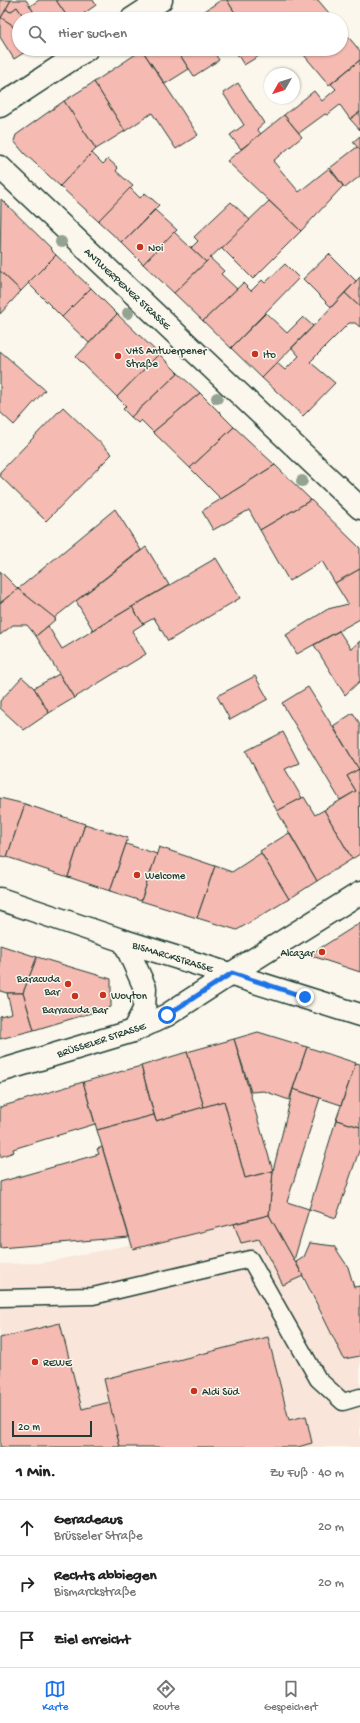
<!DOCTYPE html>
<html lang="de">
<meta charset="utf-8">
<style>
:root{--surface:#fff;--page:#f6f6f6;--text:#222;--muted:#767676;--line:#e0e0e0;--accent:#1a73e8}
body{margin:0;font-family:"Gochi Hand",sans-serif;background:var(--page);color:var(--text)}
.compass{position:absolute;left:264px;top:68px;width:36px;height:36px;border-radius:50%;background:var(--surface);box-shadow:0 1px 3px #0004;rotate:231deg}
.scale{position:absolute;left:12px;bottom:10px;width:80px;box-sizing:border-box;padding-left:4px;border:2px solid #1f3d34;border-top:0;font-size:11px;line-height:14px;white-space:nowrap;color:#1f3d34;-webkit-text-stroke:3px #fbf7ec;paint-order:stroke}
.stop{position:absolute;width:12px;height:12px;margin:-9px;border:3px solid #1a73e8;border-radius:50%;background:#fff}
.stop.end{background:#1a73e8;border-color:#fff;box-shadow:0 1px 4px #0008}
.list{margin:0;padding:0;list-style:none}
h2{display:flex;justify-content:space-between;align-items:center;height:52px;margin:0;padding:0 16px;font-size:17px}
h2 small{font-size:13px;font-weight:400;color:var(--muted)}
.list li{display:grid;grid-template-columns:26px 1fr auto;gap:12px;align-items:center;box-sizing:border-box;height:56px;padding:0 16px;border-top:1px solid var(--line)}
.list b{display:block;font-size:15px;white-space:nowrap}
.list p{margin:0;font-size:13px;white-space:nowrap;color:var(--muted)}
.list em{font-size:13px;font-style:normal;color:var(--muted)}
.icon{flex:none;width:22px;height:22px;fill:none;stroke:currentColor;stroke-width:2;stroke-linecap:round;stroke-linejoin:round}
.map{position:relative;flex:none;width:360px;height:1447px;overflow:hidden}
.search{position:absolute;background:var(--surface);box-shadow:0 1px 3px #0004;left:12px;right:12px;top:12px;height:44px;display:flex;align-items:center;gap:10px;box-sizing:border-box;padding:0 14px;border-radius:22px;color:var(--muted);font-size:15px}
.sheet{height:220px;background:var(--surface)}
nav{display:flex;justify-content:space-around;align-items:center;box-sizing:border-box;height:56px;border-top:1px solid var(--line);background:var(--surface);font-size:11px;color:var(--muted)}
nav a{display:grid;justify-items:center;gap:2px}
nav .on{color:var(--accent)}
.map>svg:first-child{display:block}
</style>
<div class="map">
<svg width="360" height="1447" viewBox="0 0 360 1447">
<rect width="100%" height="100%" fill="#fbf7ec"/>
<filter id="ink" filterUnits="userSpaceOnUse"><feTurbulence type="fractalNoise" baseFrequency=".025" numOctaves="2"/><feDisplacementMap in="SourceGraphic" scale="8" xChannelSelector="R" yChannelSelector="G"/><feConvolveMatrix kernelMatrix="1 2 1 2 8 2 1 2 1" color-interpolation-filters="sRGB"/></filter>
<g filter="url(#ink)">
<polygon fill="#f9e5da" points="269,1215 344,1359 360,1356 360,1447 0,1447 0,1264 43,1263"/>
<g fill="#f5bab1" stroke="#1f3d34">
<polygon points="0,0 11,0 1,18 0,17"/>
<polygon points="11,0 26,0 38,19 25,19 17,7 10,12 6,9"/>
<polygon points="39,0 56,0 69,19 38,19 30,6"/>
<polygon points="56,0 93,0 96,5 76,19 69,19"/>
<polygon points="221,0 227,0 239,19 193,19"/>
<polygon points="227,0 318,0 334,19 239,19"/>
<polygon points="17,7 25,19 19,19 19,36 11,24 1,18 6,9 10,12"/>
<polygon points="0,17 11,24 19,36 19,49 28,50 14,59 0,37"/>
<polygon points="341,28 360,51 360,60 329,85 299,49 341,49"/>
<polygon points="144,49 176,49 189,69 165,84 142,50"/>
<polygon points="176,49 212,49 219,60 194,76"/>
<polygon points="234,49 259,49 262,54 244,65"/>
<polygon points="142,50 198,135 176,149 152,113 125,131 94,82"/>
<polygon points="360,60 360,112 350,119 340,105 327,115 325,114 299,133 284,115 314,91 322,101 336,89 331,84"/>
<polygon points="94,82 125,131 96,149 64,101"/>
<polygon points="238,83 264,123 257,129 261,134 241,149 230,135 244,125 223,93"/>
<polygon points="64,101 96,149 60,186 24,153 14,141 16,135"/>
<polygon points="360,112 360,130 350,119"/>
<polygon points="284,115 302,137 273,161 299,192 329,168 343,186 301,231 227,161"/>
<polygon points="360,136 360,150 353,142"/>
<polygon points="357,147 360,150 360,176 345,188 330,168"/>
<polygon points="92,153 103,164 108,159 118,168 116,171 133,186 98,221 60,186"/>
<polygon points="130,188 140,198 145,193 159,205 122,243 98,221"/>
<polygon points="1,199 51,248 50,249 56,255 21,291 0,271"/>
<polygon points="269,201 301,231 253,279 221,247"/>
<polygon points="231,202 250,220 206,262 191,248 198,241 194,237"/>
<polygon points="155,210 177,230 143,264 122,243"/>
<polygon points="174,232 206,262 174,293 143,264"/>
<polygon points="329,254 356,281 331,307 303,279"/>
<polygon points="56,255 91,288 62,317 28,283"/>
<polygon points="210,258 224,271 221,274 237,289 203,321 174,293"/>
<polygon points="285,264 299,278 231,348 203,321 243,283 251,291 262,280 265,283"/>
<polygon points="0,271 21,291 0,314"/>
<polygon points="360,277 360,307 345,293"/>
<polygon points="91,288 117,314 89,343 62,317"/>
<polygon points="345,293 360,307 360,327 355,323 349,323 310,362 335,383 303,416 262,378 277,363 285,370 299,356 292,348"/>
<polygon points="266,313 287,333 303,317 313,326 262,378 231,348"/>
<polygon points="117,314 159,354 117,397 76,357"/>
<polygon points="0,351 45,390 14,425 0,412"/>
<polygon points="159,354 178,373 131,417 123,409 126,406 117,397"/>
<polygon points="178,373 200,393 153,432 141,420 138,423 131,417"/>
<polygon points="200,393 234,427 190,468 153,432"/>
<polygon points="63,407 112,454 46,521 0,476 0,472"/>
<polygon points="234,427 275,465 221,499 190,468"/>
<polygon points="275,465 311,500 260,530 249,510 213,530 202,511"/>
<polygon points="311,500 360,548 360,569 335,583 322,561 289,581 260,530"/>
<polygon points="115,509 141,550 54,618 18,589"/>
<polygon points="146,547 169,585 93,630 76,601"/>
<polygon points="216,558 240,598 168,641 154,618 143,624 132,607"/>
<polygon points="360,569 360,619 297,654 286,635 328,609 348,604 335,583"/>
<polygon points="0,571 18,589 0,603"/>
<polygon points="18,589 56,619 36,636 27,625 13,625 0,635 0,603"/>
<polygon points="132,607 143,624 132,631 146,654 74,698 36,636 48,626 62,649"/>
<polygon points="339,631 351,649 360,641 360,681 345,695 314,645"/>
<polygon points="59,674 74,698 49,713 34,688"/>
<polygon points="255,676 268,699 230,720 217,696"/>
<polygon points="22,677 34,688 49,713 24,730 0,708 0,701"/>
<polygon points="308,687 359,769 347,776 356,791 340,800 282,703"/>
<polygon points="353,713 360,724 360,771 333,726"/>
<polygon points="283,732 299,763 285,769 302,798 277,811 246,751"/>
<polygon points="359,769 360,854 352,859 324,810 356,791 347,776"/>
<polygon points="304,797 315,815 324,810 352,859 317,881 277,811"/>
<polygon points="0,798 25,804 7,857 0,856"/>
<polygon points="25,804 85,824 68,877 7,857"/>
<polygon points="85,824 128,838 110,891 68,877"/>
<polygon points="289,833 317,881 289,899 260,851"/>
<polygon points="126,844 157,854 141,901 110,891"/>
<polygon points="159,847 215,866 197,918 141,901"/>
<polygon points="261,853 289,899 237,930 197,918 215,866 232,872"/>
<polygon points="360,923 360,972 312,956 314,952"/>
<polygon points="0,945 37,957 23,993 7,993 0,991"/>
<polygon points="37,957 111,979 111,1007 34,1030 23,993"/>
<polygon points="7,993 23,993 34,1030 0,1039 0,1016 12,1013"/>
<polygon points="258,1032 307,1047 289,1100 264,1091 251,1092 234,1039"/>
<polygon points="234,1039 273,1171 245,1178 224,1101 204,1107 187,1052"/>
<polygon points="307,1047 356,1063 341,1105 293,1089"/>
<polygon points="187,1052 204,1107 156,1121 141,1066"/>
<polygon points="356,1063 360,1064 360,1127 336,1120"/>
<polygon points="141,1066 154,1115 97,1130 83,1082"/>
<polygon points="83,1082 95,1124 13,1149 14,1152 0,1157 0,1107"/>
<polygon points="293,1089 320,1098 287,1202 309,1209 294,1260 269,1215 273,1171"/>
<polygon points="224,1101 245,1178 273,1171 269,1215 133,1249 97,1130 154,1115 156,1121"/>
<polygon points="336,1120 360,1127 360,1148 336,1218 309,1209"/>
<polygon points="102,1147 129,1237 0,1248 0,1182 99,1154 97,1149"/>
<polygon points="269,1215 303,1276 283,1285 259,1239 241,1243 234,1224"/>
<polygon points="310,1243 334,1246 348,1267 354,1287 360,1286 360,1356 344,1359 296,1262 304,1257"/>
<polygon points="60,1323 82,1409 110,1402 120,1447 0,1447 0,1338"/>
<polygon points="268,1337 289,1420 306,1416 312,1443 298,1447 120,1447 104,1379"/>
</g>
<g fill="none" stroke-linecap="round" stroke-linejoin="round">
<defs>
<polyline id="service" points="0,1298 93,1296 250,1259 318,1379 343,1402 360,1397"/>
<g id="minor">
<polyline points="132,19 161,0"/>
<polyline points="0,106 87,49"/>
<polyline points="0,167 360,508"/>
<polyline points="124,941 145,988 144,1010 133,1031"/>
<polyline points="232,973 360,893"/>
</g>
<polyline id="tertiary" points="0,1071 133,1031 167,1015 232,973"/>
<polyline id="secondary" points="0,899 124,941 360,1015"/>
</defs>
<use href="#service" stroke="#1f3d34" stroke-width="19"/>
<use href="#minor" stroke="#1f3d34" stroke-width="25"/>
<use href="#tertiary" stroke="#1f3d34" stroke-width="25"/>
<use href="#secondary" stroke="#1f3d34" stroke-width="25"/>
<use href="#service" stroke="#fbf7ec" stroke-width="16"/>
<use href="#minor" stroke="#fbf7ec" stroke-width="22"/>
<use href="#tertiary" stroke="#fbf7ec" stroke-width="22"/>
<use href="#secondary" stroke="#fbf7ec" stroke-width="22"/>
</g>
<g fill="#94a291">
<circle cx="61" cy="242" r="6"/>
<circle cx="128" cy="313" r="6"/>
<circle cx="217" cy="398" r="6"/>
<circle cx="302" cy="481" r="6"/>
</g>
</g>
<g fill="none" stroke-linecap="round" stroke-linejoin="round" filter="url(#ink)">
<polyline stroke="#1a73e8" stroke-width="5" points="167,1015 232,973 305,997"/>
</g>
<g fill="#c8321e" stroke="#fbf7ec" stroke-width="1.5">
<circle cx="140" cy="247" r="4"/>
<circle cx="255" cy="354" r="4"/>
<circle cx="118" cy="356" r="4"/>
<circle cx="137" cy="875" r="4"/>
<circle cx="322" cy="952" r="4"/>
<circle cx="68" cy="984" r="4"/>
<circle cx="103" cy="995" r="4"/>
<circle cx="75" cy="996" r="4"/>
<circle cx="35" cy="1362" r="4"/>
<circle cx="194" cy="1391" r="4"/>
</g>
<g text-anchor="middle" stroke-width="3" stroke-linejoin="round" paint-order="stroke">
<g font-size="11" fill="#1f3d34" stroke="#fbf7ec" text-anchor="start">
<text x="148" y="251">Noi</text>
<text x="126" y="354">VHS Antwerpener<tspan x="126" dy="13">Straße</tspan></text>
<text x="263" y="358">Ito</text>
<text x="145" y="879">Welcome</text>
<text x="314" y="956" text-anchor="end">Alcazar</text>
<text x="60" y="982" text-anchor="end">Baracuda<tspan x="60" dy="13">Bar</tspan></text>
<text x="111" y="999">Woyton</text>
<text x="75" y="1013" text-anchor="middle">Barracuda Bar</text>
<text x="43" y="1366">REWE</text>
<text x="202" y="1395">Aldi Süd</text>
</g>
<g font-size="11" fill="#1f3d34" stroke="#fbf7ec">
<text transform="translate(128 288) rotate(43)" y="4">ANTWERPENER STRASSE</text>
<text transform="translate(173 956) rotate(17)" y="4">BISMARCKSTRASSE</text>
<text transform="translate(101 1039) rotate(-18)" y="4">BRÜSSELER STRASSE</text>
</g>
</g>
</svg>
<svg class="compass" viewBox="-18 -18 36 36"><path d="M0-13l5 13h-10z" fill="#e53935"/><path d="M0 13l5-13h-10z" fill="#767676"/></svg>
<div class="scale">20 m</div>
<div class="stop" style="left:167px;top:1015px"></div>
<div class="stop end" style="left:305px;top:997px"></div>
<div class="search"><svg class="icon" aria-label="search" viewBox="0 0 24 24"><circle cx="10" cy="10" r="6"/><path d="M15 15l6 6"/></svg>Hier suchen</div>
</div>
<section class="sheet">
<h2>1 Min.<small>Zu Fuß · 40 m</small></h2>
<ul class="list">
<li><svg class="icon" aria-label="ahead" viewBox="0 0 24 24"><path d="M12 20V5M6 11l6-6 6 6"/></svg><div><b>Geradeaus</b><p>Brüsseler Straße</p></div><em>20 m</em></li>
<li><svg class="icon" aria-label="right" viewBox="0 0 24 24"><path d="M7 20v-9h11M14 6l5 5-5 5"/></svg><div><b>Rechts abbiegen</b><p>Bismarckstraße</p></div><em>20 m</em></li>
<li><svg class="icon" aria-label="arrive" viewBox="0 0 24 24"><path d="M6 21V4h12l-3 4 3 4H6"/></svg><div><b>Ziel erreicht</b></div></li>
</ul>
</section>
<nav>
<a class="on"><svg class="icon" aria-label="map" viewBox="0 0 24 24"><path d="M3 6l6-2 6 2 6-2v14l-6 2-6-2-6 2zM9 4v14M15 6v14"/></svg>Karte</a>
<a><svg class="icon" aria-label="directions" viewBox="0 0 24 24"><path d="M12 3l9 9-9 9-9-9zM9 14v-3h6M13 9l2 2-2 2"/></svg>Route</a>
<a><svg class="icon" aria-label="saved" viewBox="0 0 24 24"><path d="M7 4h10v16l-5-4-5 4z"/></svg>Gespeichert</a>
</nav>
